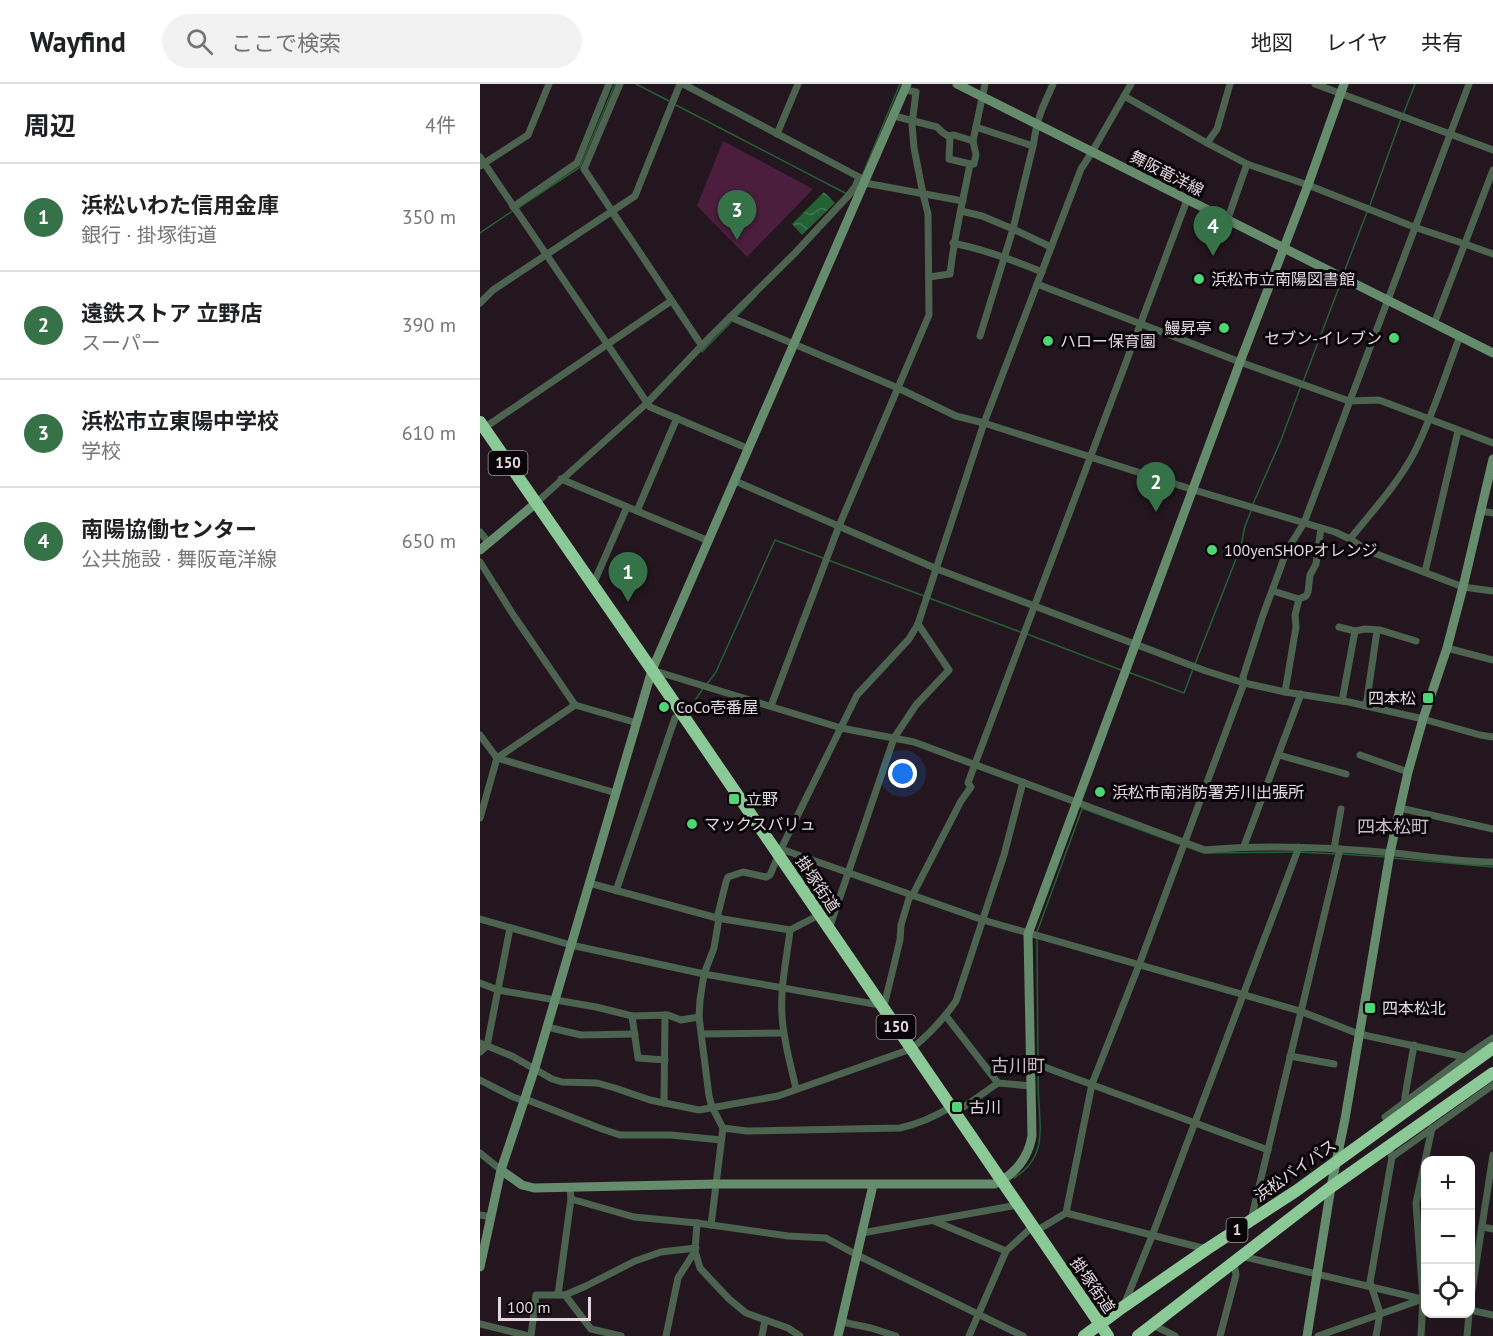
<!DOCTYPE html>
<html lang="ja">
<meta charset="utf-8">
<style>
:root{--surface:#fff;--page:#f2f2f2;--text:#202124;--muted:#757577;--line:#e0e0e0;--accent:#357248}
body{margin:0;font-family:"PT Sans","Noto Sans JP",sans-serif;background:var(--page);color:var(--text)}
.controls{position:absolute;right:18px;bottom:18px;display:grid;overflow:hidden;border-radius:12px;box-shadow:0 6px 24px #0002}
.controls button{width:54px;height:54px;display:grid;place-items:center;padding:0;border:0;border-bottom:2px solid var(--line);background:var(--surface);color:var(--text);font:30px sans-serif}
.scale{position:absolute;left:18px;bottom:15px;width:93px;box-sizing:border-box;padding-left:6px;border:3px solid #e3d8df;border-top:0;font-size:16px;line-height:21px;white-space:nowrap;color:#e3d8df;-webkit-text-stroke:4px #0a0508;paint-order:stroke}
.you{position:absolute;left:423px;top:690px;width:21px;height:21px;margin:-15px;border:4px solid #fff;border-radius:50%;background:#1a73e8;box-shadow:0 0 0 9px #1a73e833}
.badge{display:grid;place-items:center;width:39px;height:39px;border-radius:50%;background:var(--accent);color:#fff;font-size:20px;font-weight:700}
.pin{position:absolute;translate:-50% -50px;filter:drop-shadow(0 2px 3px #0008)}
.pin::after{content:'';position:absolute;top:32px;width:21px;height:18px;background:inherit;clip-path:polygon(0 0,100% 0,50% 100%)}
.list{margin:0;padding:0;list-style:none}
h2{display:flex;justify-content:space-between;align-items:center;height:78px;margin:0;padding:0 24px;font-size:26px}
h2 small{font-size:20px;font-weight:400;color:var(--muted)}
.list li{display:grid;grid-template-columns:39px 1fr auto;gap:18px;align-items:center;box-sizing:border-box;height:108px;padding:0 24px;border-top:2px solid var(--line)}
.list b{display:block;font-size:22px;white-space:nowrap}
.list p{margin:0;font-size:20px;white-space:nowrap;color:var(--muted)}
.list em{font-size:20px;font-style:normal;color:var(--muted)}
.icon{flex:none;width:33px;height:33px;fill:none;stroke:currentColor;stroke-width:2;stroke-linecap:round;stroke-linejoin:round}
.map{position:relative;flex:none;width:1013px;height:1252px;overflow:hidden}
header{display:flex;align-items:center;gap:36px;box-sizing:border-box;height:84px;padding:0 30px;background:var(--surface);border-bottom:2px solid var(--line)}
header strong{font-size:28px}
nav{display:flex;gap:33px;margin-inline-start:auto;font-size:21px}
.search{width:420px;height:54px;background:var(--page);display:flex;align-items:center;gap:15px;box-sizing:border-box;padding:0 21px;border-radius:33px;color:var(--muted);font-size:22px}
main{display:flex}
aside{flex:1;background:var(--surface)}
.map>svg:first-child{display:block}
</style>
<header>
<strong>Wayfind</strong>
<div class="search"><svg class="icon" aria-label="search" viewBox="0 0 24 24"><circle cx="10" cy="10" r="6"/><path d="M15 15l6 6"/></svg>ここで検索</div>
<nav><a>地図</a><a>レイヤ</a><a>共有</a></nav>
</header>
<main>
<aside>
<h2>周辺<small>4件</small></h2>
<ul class="list">
<li><span class="badge">1</span><div><b>浜松いわた信用金庫</b><p>銀行 · 掛塚街道</p></div><em>350 m</em></li>
<li><span class="badge">2</span><div><b>遠鉄ストア 立野店</b><p>スーパー</p></div><em>390 m</em></li>
<li><span class="badge">3</span><div><b>浜松市立東陽中学校</b><p>学校</p></div><em>610 m</em></li>
<li><span class="badge">4</span><div><b>南陽協働センター</b><p>公共施設 · 舞阪竜洋線</p></div><em>650 m</em></li>
</ul>
</aside>
<div class="map">
<svg width="1013" height="1252" viewBox="0 0 1013 1252">
<defs>
<pattern id="water-waves" width="16" height="10" patternUnits="userSpaceOnUse" patternTransform="scale(1.5)"><rect width="16" height="10" fill="#236034"/><path d="M0 5q4-4 8 0t8 0" fill="none" stroke="#437651"/></pattern>
</defs>
<rect width="100%" height="100%" fill="#24161f"/>
<polygon fill="#4c1e3e" points="243,57 333,105 267,173 217,122"/>
<polygon fill="url(#water-waves)" points="344,108 355,119 322,151 312,140"/>
<g fill="none" stroke-linecap="round" stroke-linejoin="round">
<g stroke="#236034" stroke-width="1.5">
<polyline points="156,0 189,17"/>
<polyline points="196,21 367,110"/>
<polyline points="923,31 935,0"/>
<polyline points="382,92 420,0"/>
<polyline points="890,121 921,35"/>
<polyline points="38,124 100,83 135,0"/>
<polyline points="131,132 147,155"/>
<polyline points="0,149 34,126"/>
<polyline points="863,191 887,128"/>
<polyline points="257,232 276,212"/>
<polyline points="221,266 222,268 251,238"/>
<polyline points="823,298 861,198"/>
<polyline points="773,420 801,356 821,302"/>
<polyline points="348,476 444,512"/>
<polyline points="449,514 543,549"/>
<polyline points="547,550 641,586"/>
<polyline points="715,580 761,462 765,442 771,427"/>
<polyline points="648,588 704,609 713,585"/>
<polyline points="227,600 236,588 295,456 343,474"/>
<polyline points="208,627 224,603"/>
<polyline points="707,763 724,769 815,768"/>
<polyline points="819,768 857,770"/>
<polyline points="861,770 905,773"/>
<polyline points="912,774 1013,783"/>
<polyline points="557,848 602,725 604,725 699,760"/>
<polyline points="557,853 558,977"/>
<path d="M534,1094C564,1075 561,1051 559,1020C558,1007 558,995 558,982"/>
</g>
<g stroke="#4b634f" stroke-width="7">
<polyline points="140,0 104,85 222,262"/>
<polyline points="203,0 379,93 385,99 483,117"/>
<polyline points="835,0 1013,66"/>
<polyline points="644,12 727,59 767,80 828,101 934,143 985,160 1013,170"/>
<polyline points="414,32 457,43 462,48 468,52 474,51 493,57"/>
<polyline points="496,43 553,62"/>
<polyline points="297,50 318,0"/>
<polyline points="470,52 469,75 490,80"/>
<polyline points="727,59 737,45 750,0"/>
<polyline points="0,73 170,323 269,365"/>
<polyline points="0,82 48,51 69,0"/>
<polyline points="33,123 97,79 129,0"/>
<polyline points="481,127 502,132 533,145 553,62 557,40 562,25 573,0"/>
<polyline points="747,137 767,80"/>
<path d="M473,159C506,166 531,175 562,188"/>
<path d="M449,193L470,190C474,153 483,117 490,80H494L496,71L493,57L505,0"/>
<polyline points="557,200 760,278 869,317 899,316 1013,359"/>
<polyline points="0,219 13,206 155,112 200,0"/>
<polyline points="250,233 418,304 476,332 504,339 714,406 855,448 870,455 886,466 983,503 1013,507"/>
<polyline points="954,240 1013,86"/>
<polyline points="500,252 533,145 571,163"/>
<polyline points="4,344 191,217"/>
<polyline points="81,395 157,427 197,334"/>
<polyline points="255,397 457,485 726,587 764,599 805,608 869,618 943,635 1000,651 1013,653"/>
<polyline points="56,419 167,319 231,252 315,169 368,112 375,103 379,93"/>
<polyline points="157,427 229,457"/>
<polyline points="1001,427 1013,429"/>
<polyline points="0,448 9,459"/>
<path d="M870,455C891,429 919,398 934,369C953,332 965,291 980,252"/>
<polyline points="0,478 34,532 95,621 157,639"/>
<polyline points="945,488 978,347"/>
<polyline points="111,498 115,496 147,423"/>
<polyline points="793,507 819,515"/>
<polyline points="859,543 875,547 885,545 900,546 936,557"/>
<polyline points="967,564 1013,576"/>
<path d="M175,587L361,644L434,658L725,766C788,760 850,763 913,769C946,772 980,778 1013,778"/>
<polyline points="805,608 816,543 815,531 819,515 826,512 828,508 830,491 836,480 841,444"/>
<polyline points="862,617 875,547"/>
<polyline points="291,622 359,442 449,231 448,130 443,110 434,64 432,40 436,8 425,6"/>
<polyline points="886,622 897,547"/>
<polyline points="0,651 17,674 136,709"/>
<polyline points="799,671 866,690"/>
<polyline points="880,671 928,688"/>
<polyline points="920,724 1013,745"/>
<polyline points="0,734 17,674 95,621"/>
<polyline points="764,762 821,610"/>
<polyline points="301,765 503,836 820,927 879,950 985,973"/>
<polyline points="854,765 861,725"/>
<polyline points="109,799 237,834 310,846 339,831"/>
<polyline points="136,807 195,634 202,630"/>
<polyline points="432,812 481,717 491,703 488,699 495,680 707,116"/>
<polyline points="237,834 246,798 248,793 263,788 286,793 290,791 301,765 377,611 429,555 438,540 504,339 601,85 612,68 651,0"/>
<polyline points="0,835 91,861 224,890 400,921 405,918 420,856 421,841 430,811"/>
<polyline points="349,845 414,654 436,621 469,586 438,540"/>
<path d="M310,846C307,874 300,903 302,931C303,956 311,981 316,1005"/>
<polyline points="0,899 18,906 116,923 152,932 188,931 201,936 219,933"/>
<polyline points="152,932 158,974 185,976"/>
<polyline points="466,932 518,999"/>
<polyline points="67,943 101,951 155,950"/>
<polyline points="222,950 303,949"/>
<path d="M0,959L32,972L72,995L82,998L117,999L135,1004L170,1016L219,1026L298,1012L431,965C450,950 462,937 476,917L524,771L543,698"/>
<polyline points="0,968 7,962 30,844"/>
<polyline points="810,972 854,980"/>
<polyline points="551,978 788,1066"/>
<polyline points="0,996 33,1013 45,1017"/>
<polyline points="45,1015 122,1045 140,1051 191,1051 241,1056"/>
<polyline points="925,1018 925,1012 934,961"/>
<polyline points="184,1019 185,931"/>
<polyline points="475,1029 518,999 551,1002"/>
<polyline points="909,1039 905,1033 985,973 1013,954"/>
<path d="M243,1044L267,1047L420,1044C439,1040 454,1033 471,1023"/>
<polyline points="0,1069 21,1086"/>
<polyline points="912,1073 1013,1001"/>
<polyline points="91,1115 154,1133 217,1139 308,1152 346,1154 377,1171 543,1252"/>
<polyline points="586,1129 726,1165"/>
<polyline points="0,1131 11,1133"/>
<polyline points="771,1136 860,765"/>
<polyline points="454,1137 526,1167"/>
<polyline points="231,1141 243,1044 232,1023 229,1012 219,933 220,916 224,890 234,864 239,834"/>
<polyline points="1002,1143 1013,1145"/>
<polyline points="556,1147 586,1129 612,1000 659,881 764,599 763,593 783,531 807,466 824,439 989,0"/>
<polyline points="382,1149 538,1121"/>
<polyline points="215,1167 220,1184 249,1215 266,1229 308,1244 320,1252"/>
<polyline points="761,1172 946,1216"/>
<polyline points="78,1211 91,1115 90,1103"/>
<polyline points="85,1211 111,1245 141,1252"/>
<polyline points="990,1219 1013,1071"/>
<polyline points="644,1221 672,1152 819,763"/>
<polyline points="990,1226 1013,1231"/>
<polyline points="362,1238 391,1244 416,1252"/>
<polyline points="0,1240 49,1252"/>
<polyline points="673,1241 695,1252"/>
<polyline points="51,1252 56,1211 85,1211 106,1202 155,1177 181,1168 216,1164"/>
<polyline points="186,1252 198,1194 215,1167 217,1139"/>
<polyline points="282,1252 285,1236"/>
<polyline points="489,1252 526,1167 552,1143"/>
<polyline points="740,1252 756,1191 754,1179"/>
<polyline points="838,1252 940,1216"/>
<polyline points="896,1252 900,1229 890,1198 912,1073 908,1062"/>
<polyline points="941,1252 943,1215 936,1119 952,1044"/>
<polyline points="987,1252 989,1230"/>
</g>
<g stroke="#658c6c" stroke-width="9">
<polyline points="477,0 1013,269"/>
<polyline points="0,466 56,419"/>
<path d="M21,1086L42,1101L54,1104L236,1100H515C535,1090 548,1075 552,1052L548,850L760,278L828,101L864,0"/>
<polyline points="0,1183 21,1086 55,984 172,586 427,0"/>
<polyline points="358,1252 393,1101"/>
<polyline points="827,1252 851,1103 865,1035 910,769 928,688 943,635 967,564 983,503 1013,375"/>
</g>
<g stroke="#8bc997" stroke-width="12">
<polyline points="0,338 172,586 628,1252"/>
<polyline points="604,1252 643,1223 727,1165 816,1107 1013,964"/>
<polyline points="658,1252 851,1103 1013,989"/>
</g>
</g>
<g fill="#4ed675" stroke="#0a0508" stroke-width="2">
<circle cx="719" cy="195" r="6"/>
<circle cx="744" cy="244" r="6"/>
<circle cx="914" cy="254" r="6"/>
<circle cx="568" cy="257" r="6"/>
<circle cx="732" cy="466" r="6"/>
<rect x="942" y="608" width="12" height="12" rx="3"/>
<circle cx="184" cy="623" r="6"/>
<circle cx="620" cy="708" r="6"/>
<rect x="248" y="709" width="12" height="12" rx="3"/>
<circle cx="212" cy="740" r="6"/>
<rect x="884" y="918" width="12" height="12" rx="3"/>
<rect x="471" y="1017" width="12" height="12" rx="3"/>
</g>
<g text-anchor="middle" stroke-width="6" stroke-linejoin="round" paint-order="stroke">
<g fill="#0a0508" stroke="#a2999e" stroke-width="1.5">
<rect x="8.5" y="367" width="39" height="24" rx="4.5"/>
<rect x="396.5" y="931" width="39" height="24" rx="4.5"/>
<rect x="746.5" y="1134" width="21" height="24" rx="4.5"/>
</g>
<g font-size="15" font-weight="bold" fill="#e3d8df">
<text x="28" y="384">150</text>
<text x="416" y="948">150</text>
<text x="757" y="1151">1</text>
</g>
<g font-size="16" fill="#e3d8df" stroke="#0a0508">
<text transform="translate(687 89) rotate(27)" y="6">舞阪竜洋線</text>
<text transform="translate(338 800) rotate(56)" y="6">掛塚街道</text>
<text transform="translate(815 1086) rotate(-35)" y="6">浜松バイパス</text>
<text transform="translate(613 1201) rotate(55)" y="6">掛塚街道</text>
</g>
<g font-size="16" fill="#e3d8df" stroke="#0a0508" text-anchor="start">
<text x="731" y="201">浜松市立南陽図書館</text>
<text x="732" y="250" text-anchor="end">鰻昇亭</text>
<text x="902" y="260" text-anchor="end">セブン-イレブン</text>
<text x="580" y="263">ハロー保育園</text>
<text x="744" y="472">100yenSHOPオレンジ</text>
<text x="936" y="620" text-anchor="end">四本松</text>
<text x="196" y="629">CoCo壱番屋</text>
<text x="632" y="714">浜松市南消防署芳川出張所</text>
<text x="266" y="721">立野</text>
<text x="224" y="746">マックスバリュ</text>
<text x="902" y="930">四本松北</text>
<text x="489" y="1029">古川</text>
</g>
<g font-size="18" fill="#cfbbc8" stroke="#0a0508">
<text x="913" y="749">四本松町</text>
<text x="538" y="988">古川町</text>
</g>
</g>
</svg>
<div class="controls">
<button>+</button>
<button>−</button>
<button><svg class="icon" aria-label="locate" viewBox="0 0 24 24"><circle cx="12" cy="12" r="6"/><path d="M12 2v4M12 18v4M2 12h4M18 12h4"/></svg></button>
</div>
<div class="scale">100 m</div>
<div class="you"></div>
<div class="pin badge" style="left:148px;top:518px">1</div>
<div class="pin badge" style="left:676px;top:428px">2</div>
<div class="pin badge" style="left:257px;top:156px">3</div>
<div class="pin badge" style="left:733px;top:172px">4</div>
</div>
</main>
